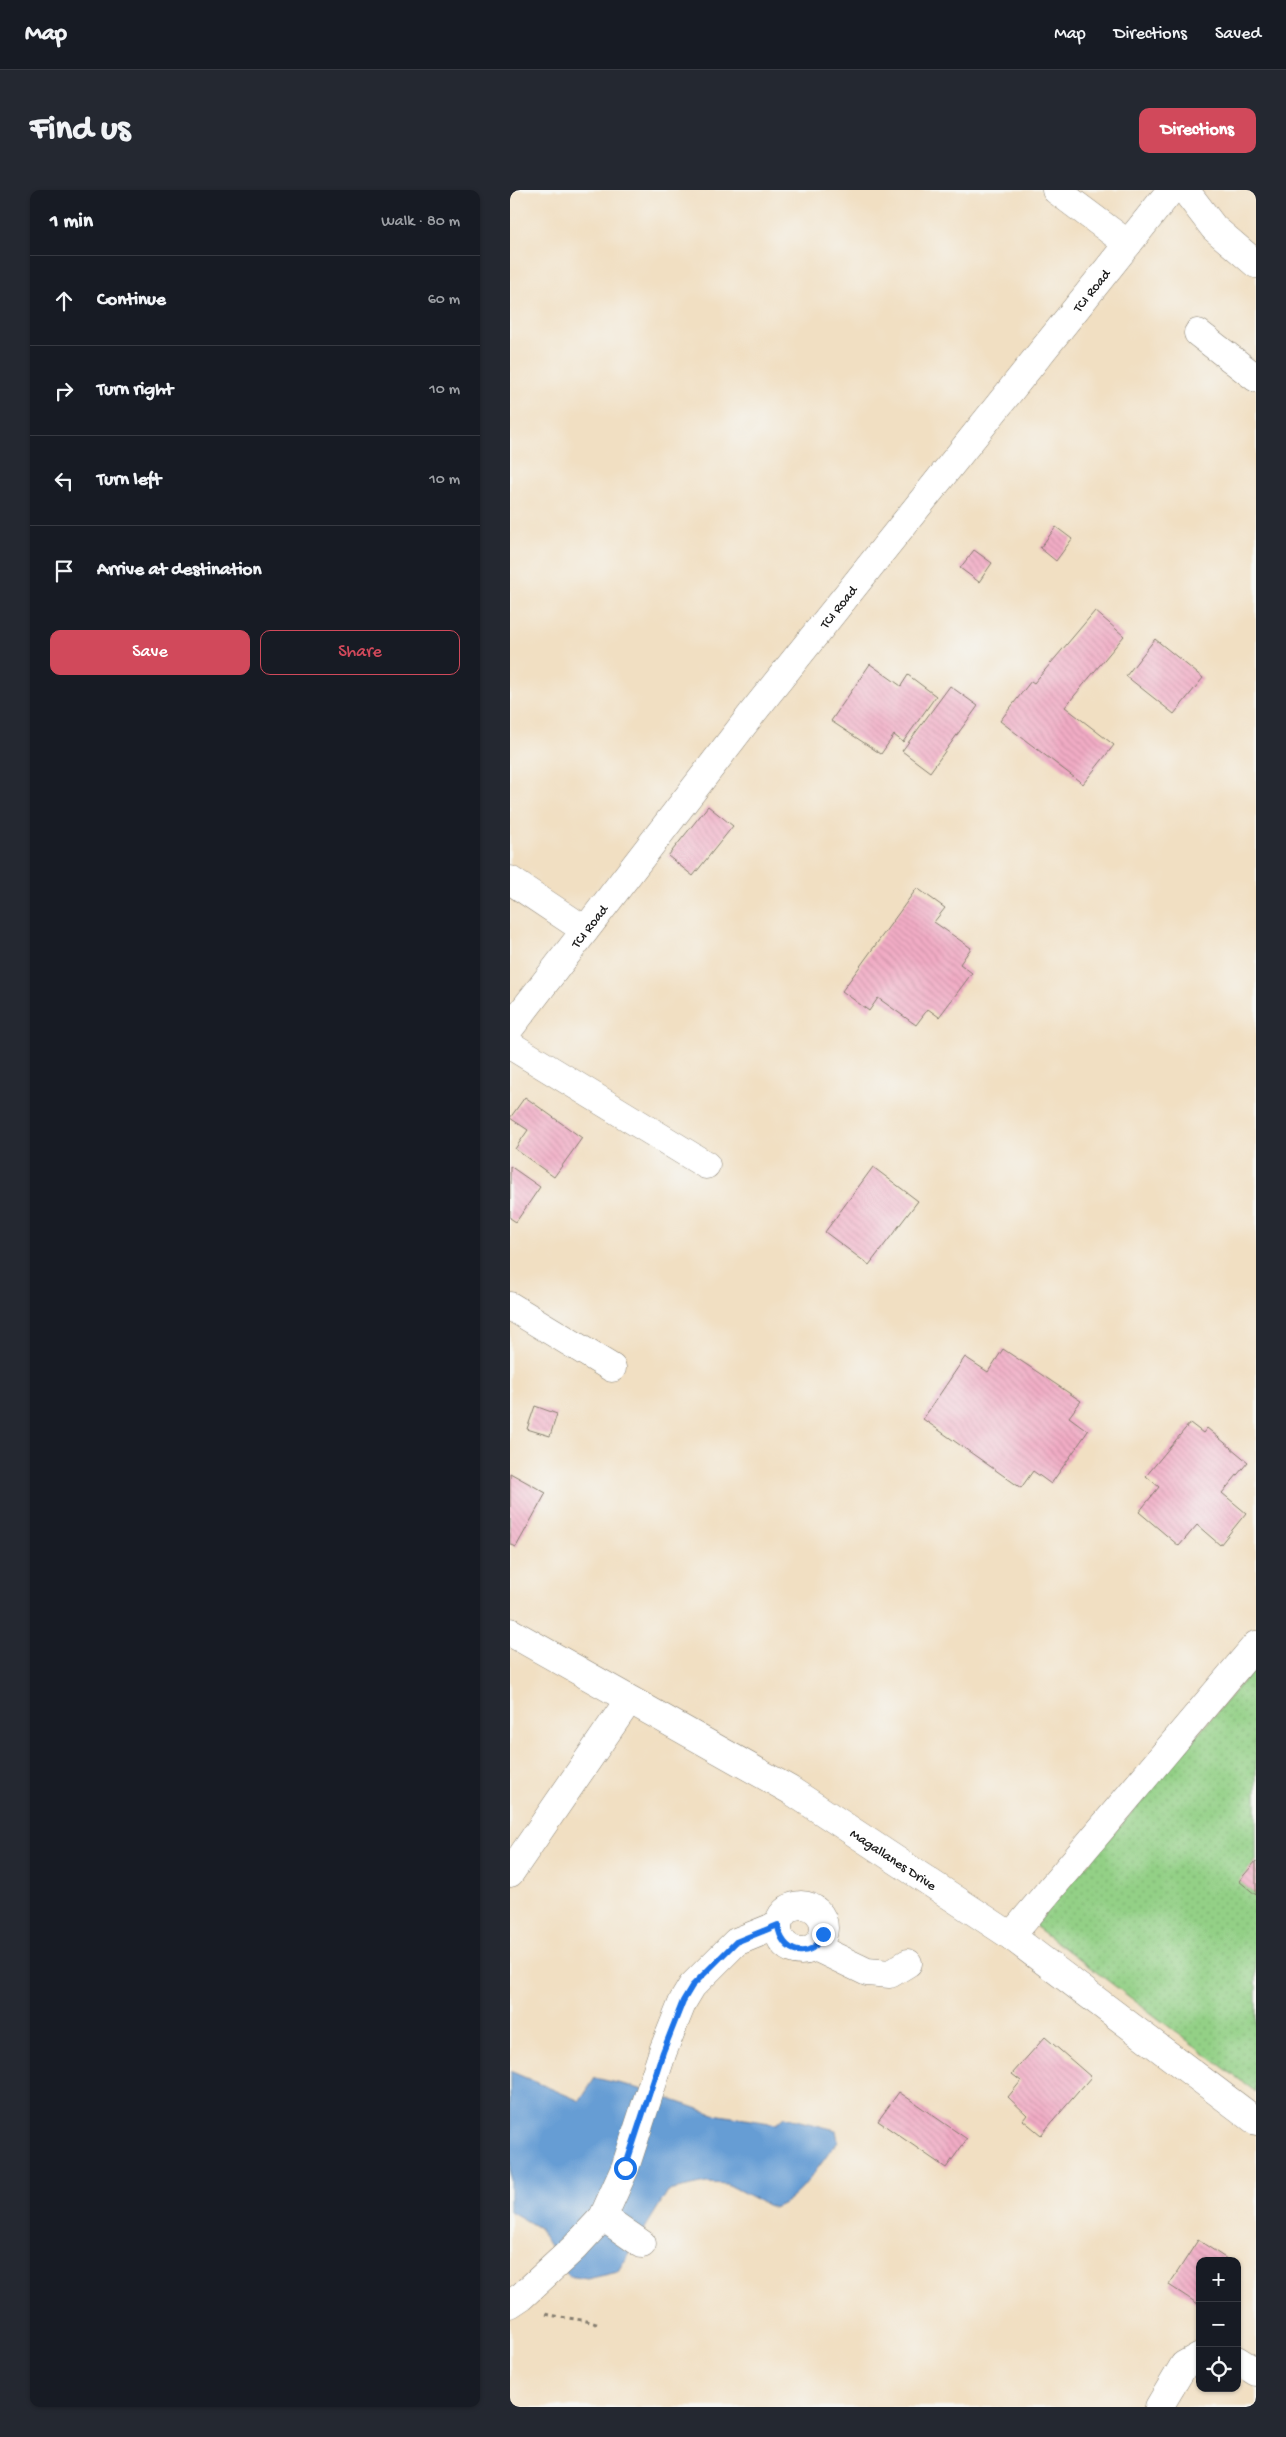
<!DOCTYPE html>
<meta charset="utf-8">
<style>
:root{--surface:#171b24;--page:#242831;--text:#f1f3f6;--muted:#9ea1a6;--line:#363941;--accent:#d1495b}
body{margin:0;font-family:"Gochi Hand",sans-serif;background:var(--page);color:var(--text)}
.controls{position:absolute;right:15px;bottom:15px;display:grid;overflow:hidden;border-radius:10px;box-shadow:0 1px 4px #0004}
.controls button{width:45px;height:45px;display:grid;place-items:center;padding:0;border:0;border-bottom:1px solid var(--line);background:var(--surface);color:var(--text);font:25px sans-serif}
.stop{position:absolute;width:15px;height:15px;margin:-11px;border:4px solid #1a73e8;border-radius:50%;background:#fff}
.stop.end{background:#1a73e8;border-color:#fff;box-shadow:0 1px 5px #0008}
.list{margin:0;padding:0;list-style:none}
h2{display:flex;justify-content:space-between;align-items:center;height:65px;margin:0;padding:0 20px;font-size:21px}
h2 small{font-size:16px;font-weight:400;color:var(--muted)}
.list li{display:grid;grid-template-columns:32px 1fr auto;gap:15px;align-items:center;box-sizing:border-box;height:90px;padding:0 20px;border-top:1px solid var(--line)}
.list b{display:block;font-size:19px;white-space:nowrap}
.list em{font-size:16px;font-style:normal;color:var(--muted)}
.actions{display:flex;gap:10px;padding:15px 20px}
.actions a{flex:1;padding:11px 0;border:1px solid var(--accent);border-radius:10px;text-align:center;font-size:18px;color:var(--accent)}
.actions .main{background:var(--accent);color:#fff}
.icon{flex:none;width:28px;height:28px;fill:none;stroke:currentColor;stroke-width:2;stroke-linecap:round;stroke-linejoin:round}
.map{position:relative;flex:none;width:746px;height:2217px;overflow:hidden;border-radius:10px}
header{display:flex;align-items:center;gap:30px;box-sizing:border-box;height:70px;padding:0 25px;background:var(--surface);border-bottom:1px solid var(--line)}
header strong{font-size:24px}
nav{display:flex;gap:28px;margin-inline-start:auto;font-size:18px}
.intro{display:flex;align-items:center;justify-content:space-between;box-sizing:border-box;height:120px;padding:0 30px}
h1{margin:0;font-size:35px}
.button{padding:12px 22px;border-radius:10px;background:var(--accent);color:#fff;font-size:18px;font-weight:700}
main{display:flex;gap:30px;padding:0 30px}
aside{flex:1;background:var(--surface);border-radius:10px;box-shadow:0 1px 4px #0004}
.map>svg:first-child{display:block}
</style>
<header>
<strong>Map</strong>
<nav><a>Map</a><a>Directions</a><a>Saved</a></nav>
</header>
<div class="intro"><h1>Find us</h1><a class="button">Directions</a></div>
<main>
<aside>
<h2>1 min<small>Walk · 80 m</small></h2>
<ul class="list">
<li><svg class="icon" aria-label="ahead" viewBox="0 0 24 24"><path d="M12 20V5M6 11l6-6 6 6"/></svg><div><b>Continue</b></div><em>60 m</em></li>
<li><svg class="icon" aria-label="right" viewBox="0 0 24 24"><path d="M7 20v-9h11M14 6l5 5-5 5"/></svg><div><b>Turn right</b></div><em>10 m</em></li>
<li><svg class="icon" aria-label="left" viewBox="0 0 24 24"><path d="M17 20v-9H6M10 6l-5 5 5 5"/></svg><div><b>Turn left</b></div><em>10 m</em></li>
<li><svg class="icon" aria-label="arrive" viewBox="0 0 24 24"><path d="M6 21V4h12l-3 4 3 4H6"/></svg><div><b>Arrive at destination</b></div></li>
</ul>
<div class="actions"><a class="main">Save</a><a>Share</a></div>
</aside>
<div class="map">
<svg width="746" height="2217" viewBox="0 0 746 2217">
<defs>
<pattern id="grass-dots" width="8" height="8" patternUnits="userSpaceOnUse" patternTransform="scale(1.25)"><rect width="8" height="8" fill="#93d086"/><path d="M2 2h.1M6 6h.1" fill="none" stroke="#7eb273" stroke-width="1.8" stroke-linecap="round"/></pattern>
<pattern id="building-back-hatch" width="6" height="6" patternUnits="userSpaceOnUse" patternTransform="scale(1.25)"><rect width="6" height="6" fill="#f1acc5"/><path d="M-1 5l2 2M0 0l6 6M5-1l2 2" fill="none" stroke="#ce93a9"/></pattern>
</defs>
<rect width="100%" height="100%" fill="#f6f6f2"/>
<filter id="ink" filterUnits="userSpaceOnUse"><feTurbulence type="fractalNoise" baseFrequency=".02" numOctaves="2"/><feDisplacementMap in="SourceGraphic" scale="10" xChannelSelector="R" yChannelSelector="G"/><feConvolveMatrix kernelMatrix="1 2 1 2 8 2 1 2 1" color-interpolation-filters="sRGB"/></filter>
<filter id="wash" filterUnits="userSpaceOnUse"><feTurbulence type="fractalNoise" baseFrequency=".0096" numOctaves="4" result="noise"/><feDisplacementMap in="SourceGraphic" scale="20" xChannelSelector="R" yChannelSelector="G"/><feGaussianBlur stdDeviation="1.12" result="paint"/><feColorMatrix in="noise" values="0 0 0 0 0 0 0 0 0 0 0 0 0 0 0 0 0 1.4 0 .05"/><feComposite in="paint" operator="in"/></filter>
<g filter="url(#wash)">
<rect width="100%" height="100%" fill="#f1dfc2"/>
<polygon fill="url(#grass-dots)" stroke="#587651" points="746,1476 746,1902 525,1736"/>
<path fill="#669dd4" stroke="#415c78" d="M0,1881L70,1911L85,1888L121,1896L204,1924L266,1934L274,1927L326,1940L328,1951C310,1973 290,2010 263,2018L217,1994L196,1993L158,2001L108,2082L77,2089L58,2086L29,2038L0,2021Z"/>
<g id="blocks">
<g fill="url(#building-back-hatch)">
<polygon points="546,337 562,349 546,371 530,358"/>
<polygon points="464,360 482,373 469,392 450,378"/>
<polygon points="585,421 614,446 555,517 604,555 573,594 490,531 521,491 524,493"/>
<polygon points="645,449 693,488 664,524 616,486"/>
<polygon points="360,474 391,496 398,485 426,506 393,552 384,545 371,564 321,531"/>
<polygon points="440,496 468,516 420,582 392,561"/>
<polygon points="198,616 223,636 183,686 158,666"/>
<polygon points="407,698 435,718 424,732 461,758 450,774 462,783 429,827 418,819 406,835 368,808 359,821 332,801"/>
<polygon points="15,907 72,948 44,987 5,959 18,940 0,928"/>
<polygon points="0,976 30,997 6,1032 0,1028"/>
<polygon points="363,977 408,1011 359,1075 315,1042"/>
<polygon points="493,1159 571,1211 559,1227 578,1241 541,1294 523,1281 511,1298 413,1229 455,1167 478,1182"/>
<polygon points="25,1216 47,1224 40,1246 17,1239"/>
<polygon points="680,1233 693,1243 697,1238 738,1272 712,1303 736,1323 710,1355 687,1335 669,1356 629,1322 649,1297 636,1286"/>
<polygon points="0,1283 36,1303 6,1357 0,1354"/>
<polygon points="746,1671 746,1705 729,1691"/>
<polygon points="535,1847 581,1887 531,1945 513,1930 517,1925 498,1907 511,1891 502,1884"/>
<polygon points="389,1902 457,1949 436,1978 368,1931"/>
<polygon points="688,2050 720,2071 690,2071 688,2114 659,2095"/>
</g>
</g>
</g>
<g filter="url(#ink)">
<use href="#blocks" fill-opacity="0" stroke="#867e6f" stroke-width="1"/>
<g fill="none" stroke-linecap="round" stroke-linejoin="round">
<defs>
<g id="minor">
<polyline points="546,0 618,54"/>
<polyline points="675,0 704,38 746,74"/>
<polyline points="688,143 746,188"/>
<polyline points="0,690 75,740"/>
<path id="s1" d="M0,838L244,521L661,0"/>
<polyline points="0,855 196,975"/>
<polyline points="0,1116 102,1178"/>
<path id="s2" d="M0,1442L280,1600L501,1746L746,1931"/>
<polyline points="0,1683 119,1510"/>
<circle cx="291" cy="1738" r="23"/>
<polyline points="501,1746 746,1455"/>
<polyline points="305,1757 357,1782 380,1784 398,1773"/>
<polyline points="93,2027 132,2054"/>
<polyline points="0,2114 12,2106 64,2058 93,2027 115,1978 153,1861 173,1811 182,1796 226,1752 268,1735"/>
<polyline points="727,2170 746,2182"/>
<polyline points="649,2217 674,2175 690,2166"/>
</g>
</defs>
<use href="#minor" stroke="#867e6f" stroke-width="29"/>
<path stroke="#867e6f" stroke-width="3" stroke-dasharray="4 4" stroke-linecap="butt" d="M36,2124C54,2129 73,2128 89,2135"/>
<use href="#minor" stroke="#fff" stroke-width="28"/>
</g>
</g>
<g fill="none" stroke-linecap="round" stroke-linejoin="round" filter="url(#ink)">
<path stroke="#1a73e8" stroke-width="6" d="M115,1978L153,1862L173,1811L182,1796L226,1752L268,1735C271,1764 302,1772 313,1744"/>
</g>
<g text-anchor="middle" stroke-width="4.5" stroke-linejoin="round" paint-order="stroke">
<g font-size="14" fill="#1c1c1c" stroke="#f6f6f2">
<text dy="5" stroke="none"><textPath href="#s1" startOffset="939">TCI Road</textPath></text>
<text dy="5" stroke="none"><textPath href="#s1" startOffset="534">TCI Road</textPath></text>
<text dy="5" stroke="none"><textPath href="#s1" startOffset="129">TCI Road</textPath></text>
<text dy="5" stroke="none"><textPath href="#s2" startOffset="446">Magallanes Drive</textPath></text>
</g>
</g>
</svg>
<div class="controls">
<button>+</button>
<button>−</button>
<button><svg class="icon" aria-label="locate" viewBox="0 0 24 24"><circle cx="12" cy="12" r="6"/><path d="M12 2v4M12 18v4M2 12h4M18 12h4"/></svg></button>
</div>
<div class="stop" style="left:115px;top:1978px"></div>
<div class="stop end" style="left:313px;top:1744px"></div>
</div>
</main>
